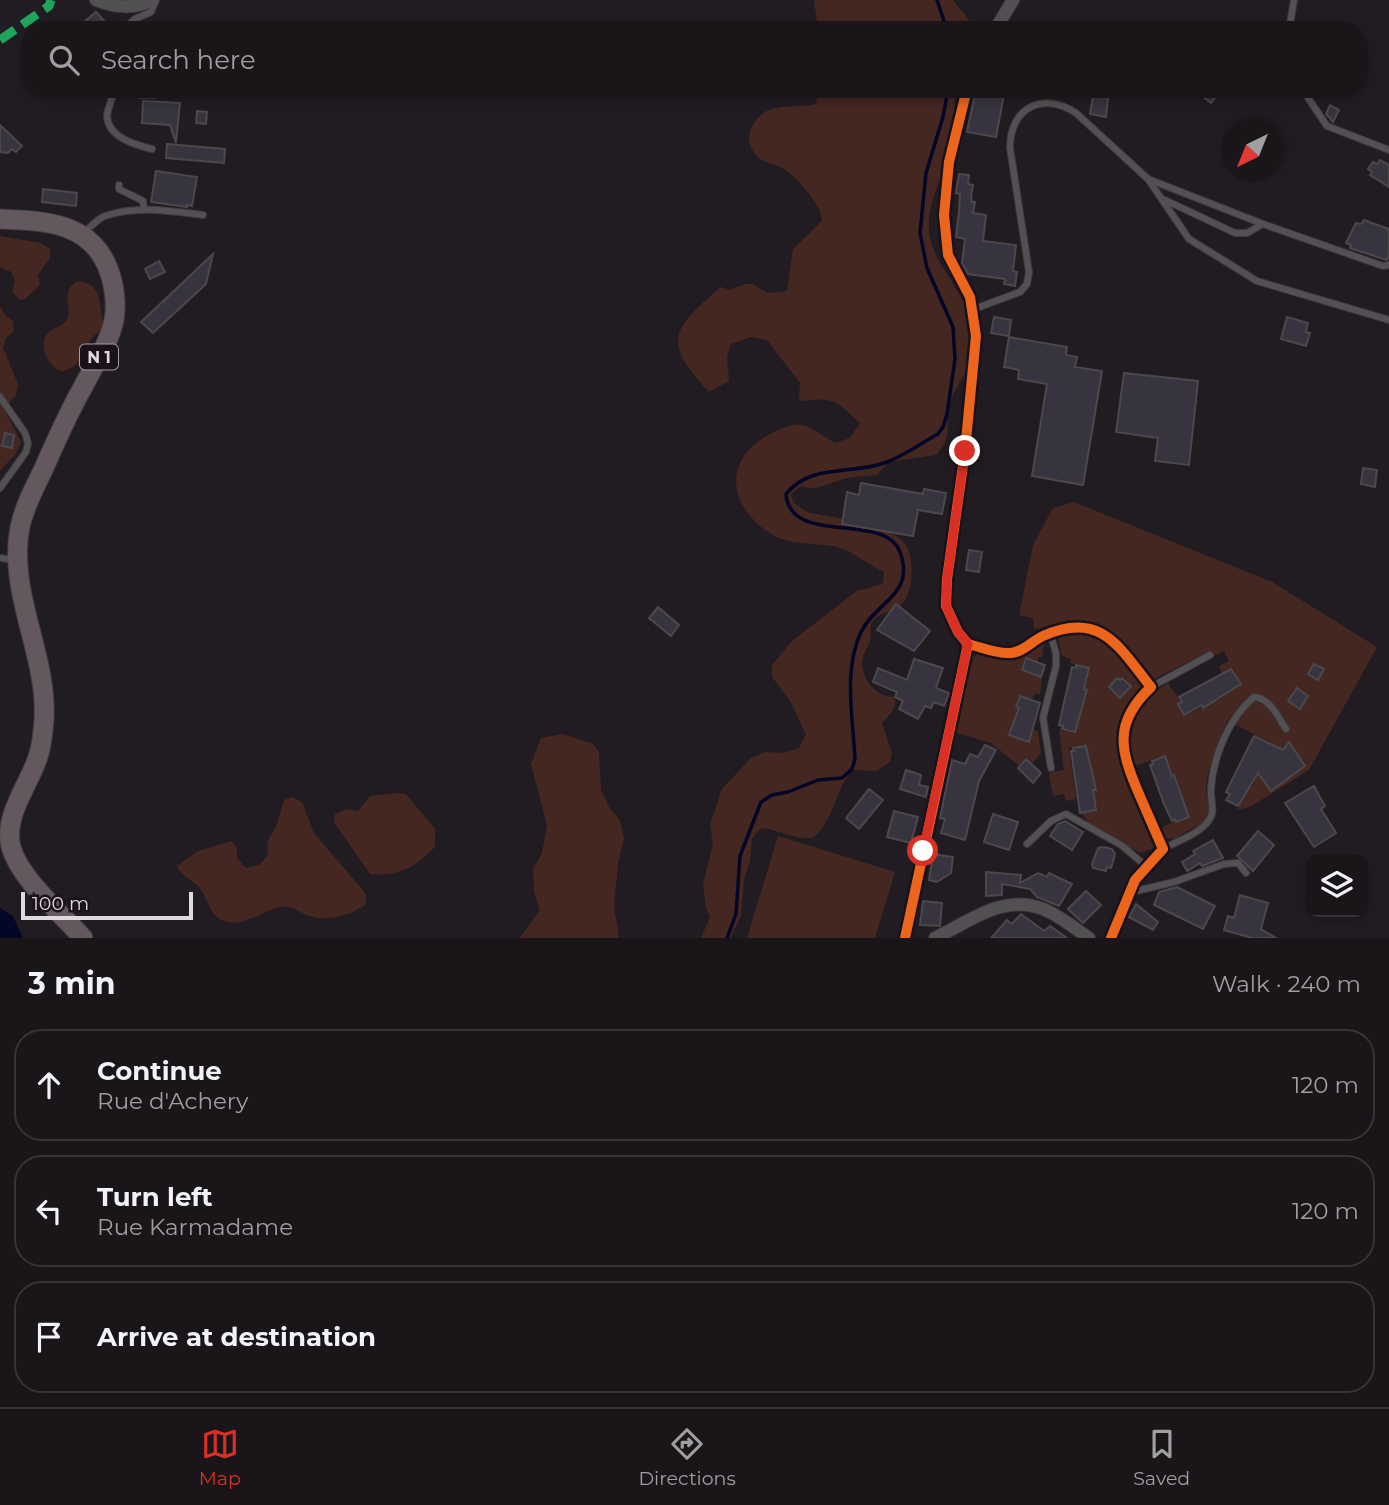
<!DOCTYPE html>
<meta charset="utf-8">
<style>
:root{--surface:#191519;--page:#262226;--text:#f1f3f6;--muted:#9f9fa2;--line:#373438;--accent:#d93025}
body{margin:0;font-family:Montserrat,sans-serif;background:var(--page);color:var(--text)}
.controls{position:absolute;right:21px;bottom:21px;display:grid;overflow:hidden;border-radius:14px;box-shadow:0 4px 10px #0003}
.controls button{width:63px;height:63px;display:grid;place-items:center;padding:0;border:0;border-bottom:2px solid var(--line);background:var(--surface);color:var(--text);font:35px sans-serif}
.compass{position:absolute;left:1221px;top:119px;width:63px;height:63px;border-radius:50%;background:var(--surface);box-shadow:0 4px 10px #0003;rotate:223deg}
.scale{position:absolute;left:21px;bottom:18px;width:172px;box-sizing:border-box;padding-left:7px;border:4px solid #dfd9df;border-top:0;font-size:19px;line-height:24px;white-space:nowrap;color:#dfd9df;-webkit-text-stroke:5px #1a111a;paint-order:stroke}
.stop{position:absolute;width:21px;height:21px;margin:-16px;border:5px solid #d93025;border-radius:50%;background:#fff}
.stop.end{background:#d93025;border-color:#fff;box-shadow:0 2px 7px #0008}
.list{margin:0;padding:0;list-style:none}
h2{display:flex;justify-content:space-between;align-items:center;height:91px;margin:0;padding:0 28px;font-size:30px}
h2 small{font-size:23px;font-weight:400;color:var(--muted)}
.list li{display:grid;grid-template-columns:46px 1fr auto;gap:21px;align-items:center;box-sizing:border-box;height:112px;margin:0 14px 14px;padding:0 14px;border:2px solid var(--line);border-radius:28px}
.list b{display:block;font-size:26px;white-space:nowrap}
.list p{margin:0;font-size:23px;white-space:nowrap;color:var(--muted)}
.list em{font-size:23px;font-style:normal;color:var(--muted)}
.icon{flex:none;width:38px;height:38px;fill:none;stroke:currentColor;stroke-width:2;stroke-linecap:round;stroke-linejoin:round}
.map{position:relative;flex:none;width:1389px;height:938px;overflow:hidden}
.search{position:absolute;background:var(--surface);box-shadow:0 4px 10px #0003;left:21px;right:21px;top:21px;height:77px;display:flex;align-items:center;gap:18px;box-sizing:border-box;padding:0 24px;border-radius:28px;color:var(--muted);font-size:26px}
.sheet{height:469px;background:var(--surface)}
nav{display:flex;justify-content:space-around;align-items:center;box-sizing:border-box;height:98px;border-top:2px solid var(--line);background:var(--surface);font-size:19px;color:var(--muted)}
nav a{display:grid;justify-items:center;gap:4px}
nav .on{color:var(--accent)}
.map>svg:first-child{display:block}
</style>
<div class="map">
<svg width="1389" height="938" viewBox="0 0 1389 938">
<rect width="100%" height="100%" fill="#211c21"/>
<g fill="#452721" fill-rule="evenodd">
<path d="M814,0H953C959,10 972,18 972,30H818Z"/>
<path d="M818,89H956C953,112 955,136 948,158C940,182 927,205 929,231C931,258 953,279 964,303C970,315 972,348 969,361C967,375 953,390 949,405C943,428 956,432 936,455L888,462L877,475C866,476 854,476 844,479C827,483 818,492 801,486L791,494L793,502C799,506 805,512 811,513C838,519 888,522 906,545C915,558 913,596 901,605C891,614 877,611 871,625C870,630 871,636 870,641C868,648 863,654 862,661C862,679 875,697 894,697C899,707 889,715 882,723L892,753L890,762L877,771L852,770C835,791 834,820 813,838H800L765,828L759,830L752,839L750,861L744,879L741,916L730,938H701L710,917L706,908L703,884L713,844L710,824L722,789L751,758L765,752L783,753L799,748L806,735L791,702L772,677V665L792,641L858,590L867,589L883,583L884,572C867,565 855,552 837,547C809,541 786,548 761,527C722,493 730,452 776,431C783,428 795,423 802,425C813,428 825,437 835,443L850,438L860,423C835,399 833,397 799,401L800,383L767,340L751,337L731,344L727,356L729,381L709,392C661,341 672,329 721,287L730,290L745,284H752L768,293L787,291L793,249L822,221C822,205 795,174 780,167C770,163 759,162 753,151C742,136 756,113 772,109C786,105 801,107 816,104Z"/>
<polygon points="0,236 41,243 50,249 50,258 38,275 40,285 25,299 19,300 12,291 15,281 11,272 0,267"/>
<path d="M78,281C98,284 99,295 101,311C101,317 105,322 103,327C101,332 95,334 92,338C86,346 91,340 89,348C88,355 70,372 62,371C49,368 39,347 46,336C50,327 62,328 67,320C73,306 59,292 78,281Z"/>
<polygon points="0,306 5,315 13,321 14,331 6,338 3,348 18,384 16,395 6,406 5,411 21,442 17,452 0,471"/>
<path d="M1074,502L1272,582L1377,647L1309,770L1250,807L1237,810L1250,786L1252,787L1272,743L1227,721L1207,776L1206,792L1210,810L1208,816L1202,823L1174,839L1161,837L1157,830L1175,821L1176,823L1190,817L1175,774L1173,775L1165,755L1133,767C1119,733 1138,701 1168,683L1181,702L1178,704L1184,716L1224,697V695L1242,684L1231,668L1222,673L1219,666L1229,661L1224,651L1214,656L1210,651L1154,679L1147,675C1130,655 1112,622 1082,622C1067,621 1049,627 1034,629L1033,618L1019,615L1033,545L1053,508Z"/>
<path d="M1091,632C1108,643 1140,669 1141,691C1134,702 1122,716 1119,728C1111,764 1142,814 1157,847L1140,853C1123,843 1090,830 1082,813L1097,811L1094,791L1096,790L1087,745L1069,748L1076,799L1066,801L1064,794L1053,796L1049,773L1064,770L1059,730L1075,733L1088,690L1085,689L1090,668L1070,663L1071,659L1062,656L1058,638L1062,635ZM1117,677L1120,679L1123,677L1132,686L1120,699L1108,688Z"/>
<polygon points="1045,638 1042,657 1039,657 1037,662 1025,658 1021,670 1042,678 1040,695 1035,693 1032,699 1019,695 1015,707 1036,715 1026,727 1013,723 1008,735 1029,743 1034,730 1038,731 1041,753 1033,763 1026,757 1018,765 991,743 954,732 973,658 977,654 986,655"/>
<polygon points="563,734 593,744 599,752 601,790 610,809 620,820 624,838 618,864 614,906 619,938 520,938 540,910 534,892 533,869 542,853 547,825 531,764 541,738"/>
<path d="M396,793L406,794L435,829V847C415,867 399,877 370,874L334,822L335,814L346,809L358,811L370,796Z"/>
<path d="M292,797L302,802L314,833L362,889L366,895V904C352,915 327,922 310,916C299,913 292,904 280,907C261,911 244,928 224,921C209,916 208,898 199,887C192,880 180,875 177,866L198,851L231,841L237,848V858L246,868L259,865L268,855L267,842L276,827L284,800Z"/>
<polygon points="778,836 895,872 875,938 747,938"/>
</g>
<polygon fill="#030626" points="0,908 13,916 23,938 0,938"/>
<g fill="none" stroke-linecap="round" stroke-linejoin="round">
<g stroke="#030626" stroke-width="3.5">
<polyline points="937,0 947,30"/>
<path d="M727,938L736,914L740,856L761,802L772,795L788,792L818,780L842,778L852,769L855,759C853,718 843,670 861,632C876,601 916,595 900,552C885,511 790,547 786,494C811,463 851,475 884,463C903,457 921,443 938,434L943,427L947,414L955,359L953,327L927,268L920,233L926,173L943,117L948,89"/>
</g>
</g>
<g fill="#38343f" stroke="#4b484c" stroke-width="2">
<polygon points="96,12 112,30 91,30 84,22"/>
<polygon points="976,89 1005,89 996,137 967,132"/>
<polygon points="1094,89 1108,99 1106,117 1090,114"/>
<polygon points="1207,89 1221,89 1211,103 1202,96"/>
<polygon points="143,101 180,103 176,143 170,125 142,123"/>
<polygon points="1330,105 1339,110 1333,122 1326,114"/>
<polygon points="197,111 207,112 206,124 196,123"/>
<polygon points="0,125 22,146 16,152 12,149 8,153 0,152"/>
<polygon points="167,144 225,149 224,163 166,158"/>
<polygon points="1380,160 1389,165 1389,187 1370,175 1372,172 1368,169 1373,162 1377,164"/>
<polygon points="156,171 197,177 192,206 187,205 187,207 151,202"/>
<polygon points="959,174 969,175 968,184 973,185 971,197 972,202 975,202 973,213 986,215 983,241 1016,245 1013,271 1017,272 1015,286 1004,284 1005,279 968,274 962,263 965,239 956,237 959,211 960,194 956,193"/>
<polygon points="43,189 77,193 76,206 42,202"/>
<polygon points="1364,220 1389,229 1389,255 1387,260 1350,248 1351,245 1346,243 1356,223 1361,224"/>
<polygon points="213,254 206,284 153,333 141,322"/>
<polygon points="159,261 165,272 150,279 145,269"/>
<polygon points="994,317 1011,320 1009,336 991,333"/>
<polygon points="1287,317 1308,323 1306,332 1310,333 1306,346 1281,339"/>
<polygon points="1009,337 1067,347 1066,355 1077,357 1075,367 1102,371 1083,485 1032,476 1047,384 1018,379 1019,370 1004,367"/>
<polygon points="1124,373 1198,381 1189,465 1155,461 1158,438 1116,432"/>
<polygon points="5,433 14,435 12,448 2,446"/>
<polygon points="1363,468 1377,470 1375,487 1361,484"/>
<polygon points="861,483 923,494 924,489 946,493 942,514 918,510 913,536 842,524 847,492 859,495"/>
<polygon points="969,550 982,552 979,572 966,570"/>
<polygon points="896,604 930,631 914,651 877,630"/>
<polygon points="658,607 679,625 671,636 649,618"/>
<polygon points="1026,658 1045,665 1041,677 1022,670"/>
<polygon points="914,659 943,668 936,688 949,693 944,706 934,702 931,708 925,706 918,719 899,709 903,701 895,697 897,692 873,682 878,668 907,680"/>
<polygon points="1314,664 1324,669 1318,680 1308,674"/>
<polygon points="1076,665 1089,668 1084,689 1087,690 1075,732 1062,729 1063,726 1059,725 1072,667 1076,668"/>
<polygon points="1231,669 1241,684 1203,708 1202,705 1184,715 1178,704 1182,702 1179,697"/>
<polygon points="1117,678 1120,680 1122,678 1131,686 1120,698 1109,687"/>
<polygon points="1297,688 1308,696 1300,709 1288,701"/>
<polygon points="1020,696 1040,703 1029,742 1009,735 1019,708 1016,707"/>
<polygon points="1254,736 1283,750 1289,742 1305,766 1271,791 1258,773 1238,806 1226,800 1230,794 1226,792"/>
<polygon points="985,745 996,750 979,781 965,840 941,833 945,819 940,818 952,760 965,764 970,754 978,757"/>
<polygon points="1086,746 1096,790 1093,790 1096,810 1080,813 1071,751 1074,751 1073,748"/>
<polygon points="1165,756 1172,776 1174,775 1189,817 1176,822 1175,819 1172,821 1164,804 1150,765 1153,764 1152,761"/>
<polygon points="1026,759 1041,773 1033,783 1018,768"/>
<polygon points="906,770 921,775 919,785 928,787 926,797 900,789"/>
<polygon points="1314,786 1325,806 1321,809 1336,833 1314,847 1285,803"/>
<polygon points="869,789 883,800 859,829 846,818"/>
<polygon points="894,811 918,817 911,843 887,837"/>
<polygon points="993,814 1018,822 1009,850 984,842"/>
<polygon points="1065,821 1083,832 1072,850 1050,836 1058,824"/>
<polygon points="1258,831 1274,845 1253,871 1237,856"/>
<polygon points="1213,840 1223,858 1202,866 1200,863 1187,871 1182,862 1195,854 1193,851"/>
<polygon points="1104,847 1112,849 1115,854 1111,868 1107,867 1106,871 1093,868 1092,864 1098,848"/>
<polygon points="933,854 953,857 951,873 937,882 929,880"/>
<polygon points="986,872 1021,875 1020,883 1038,873 1047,877 1049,873 1072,884 1059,906 1037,897 1030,889 1002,884 1002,895 986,896"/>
<polygon points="1177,887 1215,906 1203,929 1154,905 1159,892"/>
<polygon points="1086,891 1101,905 1083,923 1068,909"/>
<polygon points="1240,895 1268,903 1261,929 1276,938 1252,938 1224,930 1228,916 1234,918"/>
<polygon points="923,901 942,903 940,926 920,925"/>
<polygon points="1136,904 1158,922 1153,930 1129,917"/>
<polygon points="1021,914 1044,931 1050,926 1067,938 991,938 1007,920 1012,924"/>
</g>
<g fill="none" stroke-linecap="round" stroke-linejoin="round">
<defs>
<g id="service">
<polyline points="122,30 135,19 151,12 155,2"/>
<polyline points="1289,30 1294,0"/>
<path d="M113,89C114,99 107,107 107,117C109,138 136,145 152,149"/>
<polyline points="125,89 140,95 154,95"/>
<polyline points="1302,89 1327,126 1389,150"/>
<polyline points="1148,179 1263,224 1383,266 1389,265"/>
<polyline points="119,185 119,189 143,201 144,210"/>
<polyline points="1165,200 1235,233 1247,233 1263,224"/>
<path d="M83,233C90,228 97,219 105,216C137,205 171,211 203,215"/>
<path d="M974,309L1020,292L1027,284L1029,272L1010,148C1010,108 1042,91 1076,113L1148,179L1189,239L1257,281L1389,320"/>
<polyline points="0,397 25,433 28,443 26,452 0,488"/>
<polyline points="0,558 15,560"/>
<polyline points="1050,633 1056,653 1056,666 1043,718 1051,768"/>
<polyline points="1151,687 1210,655"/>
<polyline points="1027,844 1051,821 1066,814 1121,845 1146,866"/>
<path d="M1163,849C1177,841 1200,834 1209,820C1216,811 1210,799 1211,789C1213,756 1229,718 1254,697C1270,698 1278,717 1286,729"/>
<polyline points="1132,892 1174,882 1224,864 1238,863 1246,873"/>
</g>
<g id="minor">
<path d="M96,0C116,8 133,9 153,0"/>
<polyline points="995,30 1013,0"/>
<polyline points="967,89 949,162 944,215 948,255 970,297 976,336 965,451 947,579 946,606 958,632 968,644"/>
<path d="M968,644C981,647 996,654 1010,653C1022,653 1032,641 1043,636C1101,610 1119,647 1151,687C1113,723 1120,750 1139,794C1147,812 1155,831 1163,849L1135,880L1111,938"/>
<polyline points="905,938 968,644"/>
<path d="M935,938C969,922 1003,893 1043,909C1059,915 1074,928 1089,938"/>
</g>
<path id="primary" d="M0,219C43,221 89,221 108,268C114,283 117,303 114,320C109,344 94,365 83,387C68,413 56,441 44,468C35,487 24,507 20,527C7,592 48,655 44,720C43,732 42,746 38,757C29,785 3,816 11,847C20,879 61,913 83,938"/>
</defs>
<use href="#service" stroke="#3d393d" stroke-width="8"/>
<use href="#minor" stroke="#3d393d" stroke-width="14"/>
<use href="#primary" stroke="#3d393d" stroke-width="21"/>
<use href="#service" stroke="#535053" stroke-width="6"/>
<use href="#minor" stroke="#535053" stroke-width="12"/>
<use href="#primary" stroke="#62585d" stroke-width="19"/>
<polyline stroke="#20a55d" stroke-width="9" stroke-dasharray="18 9" stroke-linecap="butt" points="0,40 49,6 51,0"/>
<defs>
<g id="cycleway">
<polyline points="967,89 949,162 944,215 948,255 970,297 976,336 965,451 947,579 946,606 958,632 968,644"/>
<path d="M968,644C981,647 996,654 1010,653C1022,653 1032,641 1043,636C1101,610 1119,647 1151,687C1113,723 1120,750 1139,794C1147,812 1155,831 1163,849L1135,880L1111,938"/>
<polyline points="905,938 968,644"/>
</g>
</defs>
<use href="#cycleway" stroke="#1a111a" stroke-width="15"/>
<use href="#cycleway" stroke="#eb651d" stroke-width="10"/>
</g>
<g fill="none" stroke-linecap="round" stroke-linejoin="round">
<polyline stroke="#d93025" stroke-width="9" points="923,851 968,644 958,632 946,606 947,579 965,451"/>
</g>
<g text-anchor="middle" stroke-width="7" stroke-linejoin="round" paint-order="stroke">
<rect fill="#1a111a" stroke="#a49da4" stroke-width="2" x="80" y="344.5" width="38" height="25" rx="5"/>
<g font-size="16" font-weight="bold" fill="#dfd9df">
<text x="99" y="363">N 1</text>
</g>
</g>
</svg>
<div class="controls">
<button><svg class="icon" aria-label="layers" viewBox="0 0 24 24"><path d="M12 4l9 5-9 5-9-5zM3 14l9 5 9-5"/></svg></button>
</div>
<svg class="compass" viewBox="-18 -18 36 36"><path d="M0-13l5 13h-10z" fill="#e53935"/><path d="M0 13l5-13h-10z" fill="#9f9fa2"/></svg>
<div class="scale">100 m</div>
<div class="stop" style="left:923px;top:851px"></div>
<div class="stop end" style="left:965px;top:451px"></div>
<div class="search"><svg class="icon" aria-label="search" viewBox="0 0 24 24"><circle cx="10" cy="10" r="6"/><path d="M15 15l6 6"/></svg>Search here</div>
</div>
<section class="sheet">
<h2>3 min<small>Walk · 240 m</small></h2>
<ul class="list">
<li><svg class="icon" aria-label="ahead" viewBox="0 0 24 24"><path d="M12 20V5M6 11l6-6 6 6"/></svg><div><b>Continue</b><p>Rue d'Achery</p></div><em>120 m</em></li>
<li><svg class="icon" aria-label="left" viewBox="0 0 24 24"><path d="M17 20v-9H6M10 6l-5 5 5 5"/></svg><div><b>Turn left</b><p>Rue Karmadame</p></div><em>120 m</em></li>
<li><svg class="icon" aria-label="arrive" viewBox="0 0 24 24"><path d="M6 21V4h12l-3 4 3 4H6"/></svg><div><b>Arrive at destination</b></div></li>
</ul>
</section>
<nav>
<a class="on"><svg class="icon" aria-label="map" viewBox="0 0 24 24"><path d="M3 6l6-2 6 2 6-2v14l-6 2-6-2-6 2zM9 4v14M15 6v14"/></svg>Map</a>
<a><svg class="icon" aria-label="directions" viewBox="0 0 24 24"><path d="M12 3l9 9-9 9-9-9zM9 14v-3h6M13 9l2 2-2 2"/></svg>Directions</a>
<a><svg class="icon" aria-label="saved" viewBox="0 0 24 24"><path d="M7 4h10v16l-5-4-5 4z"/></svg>Saved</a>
</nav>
